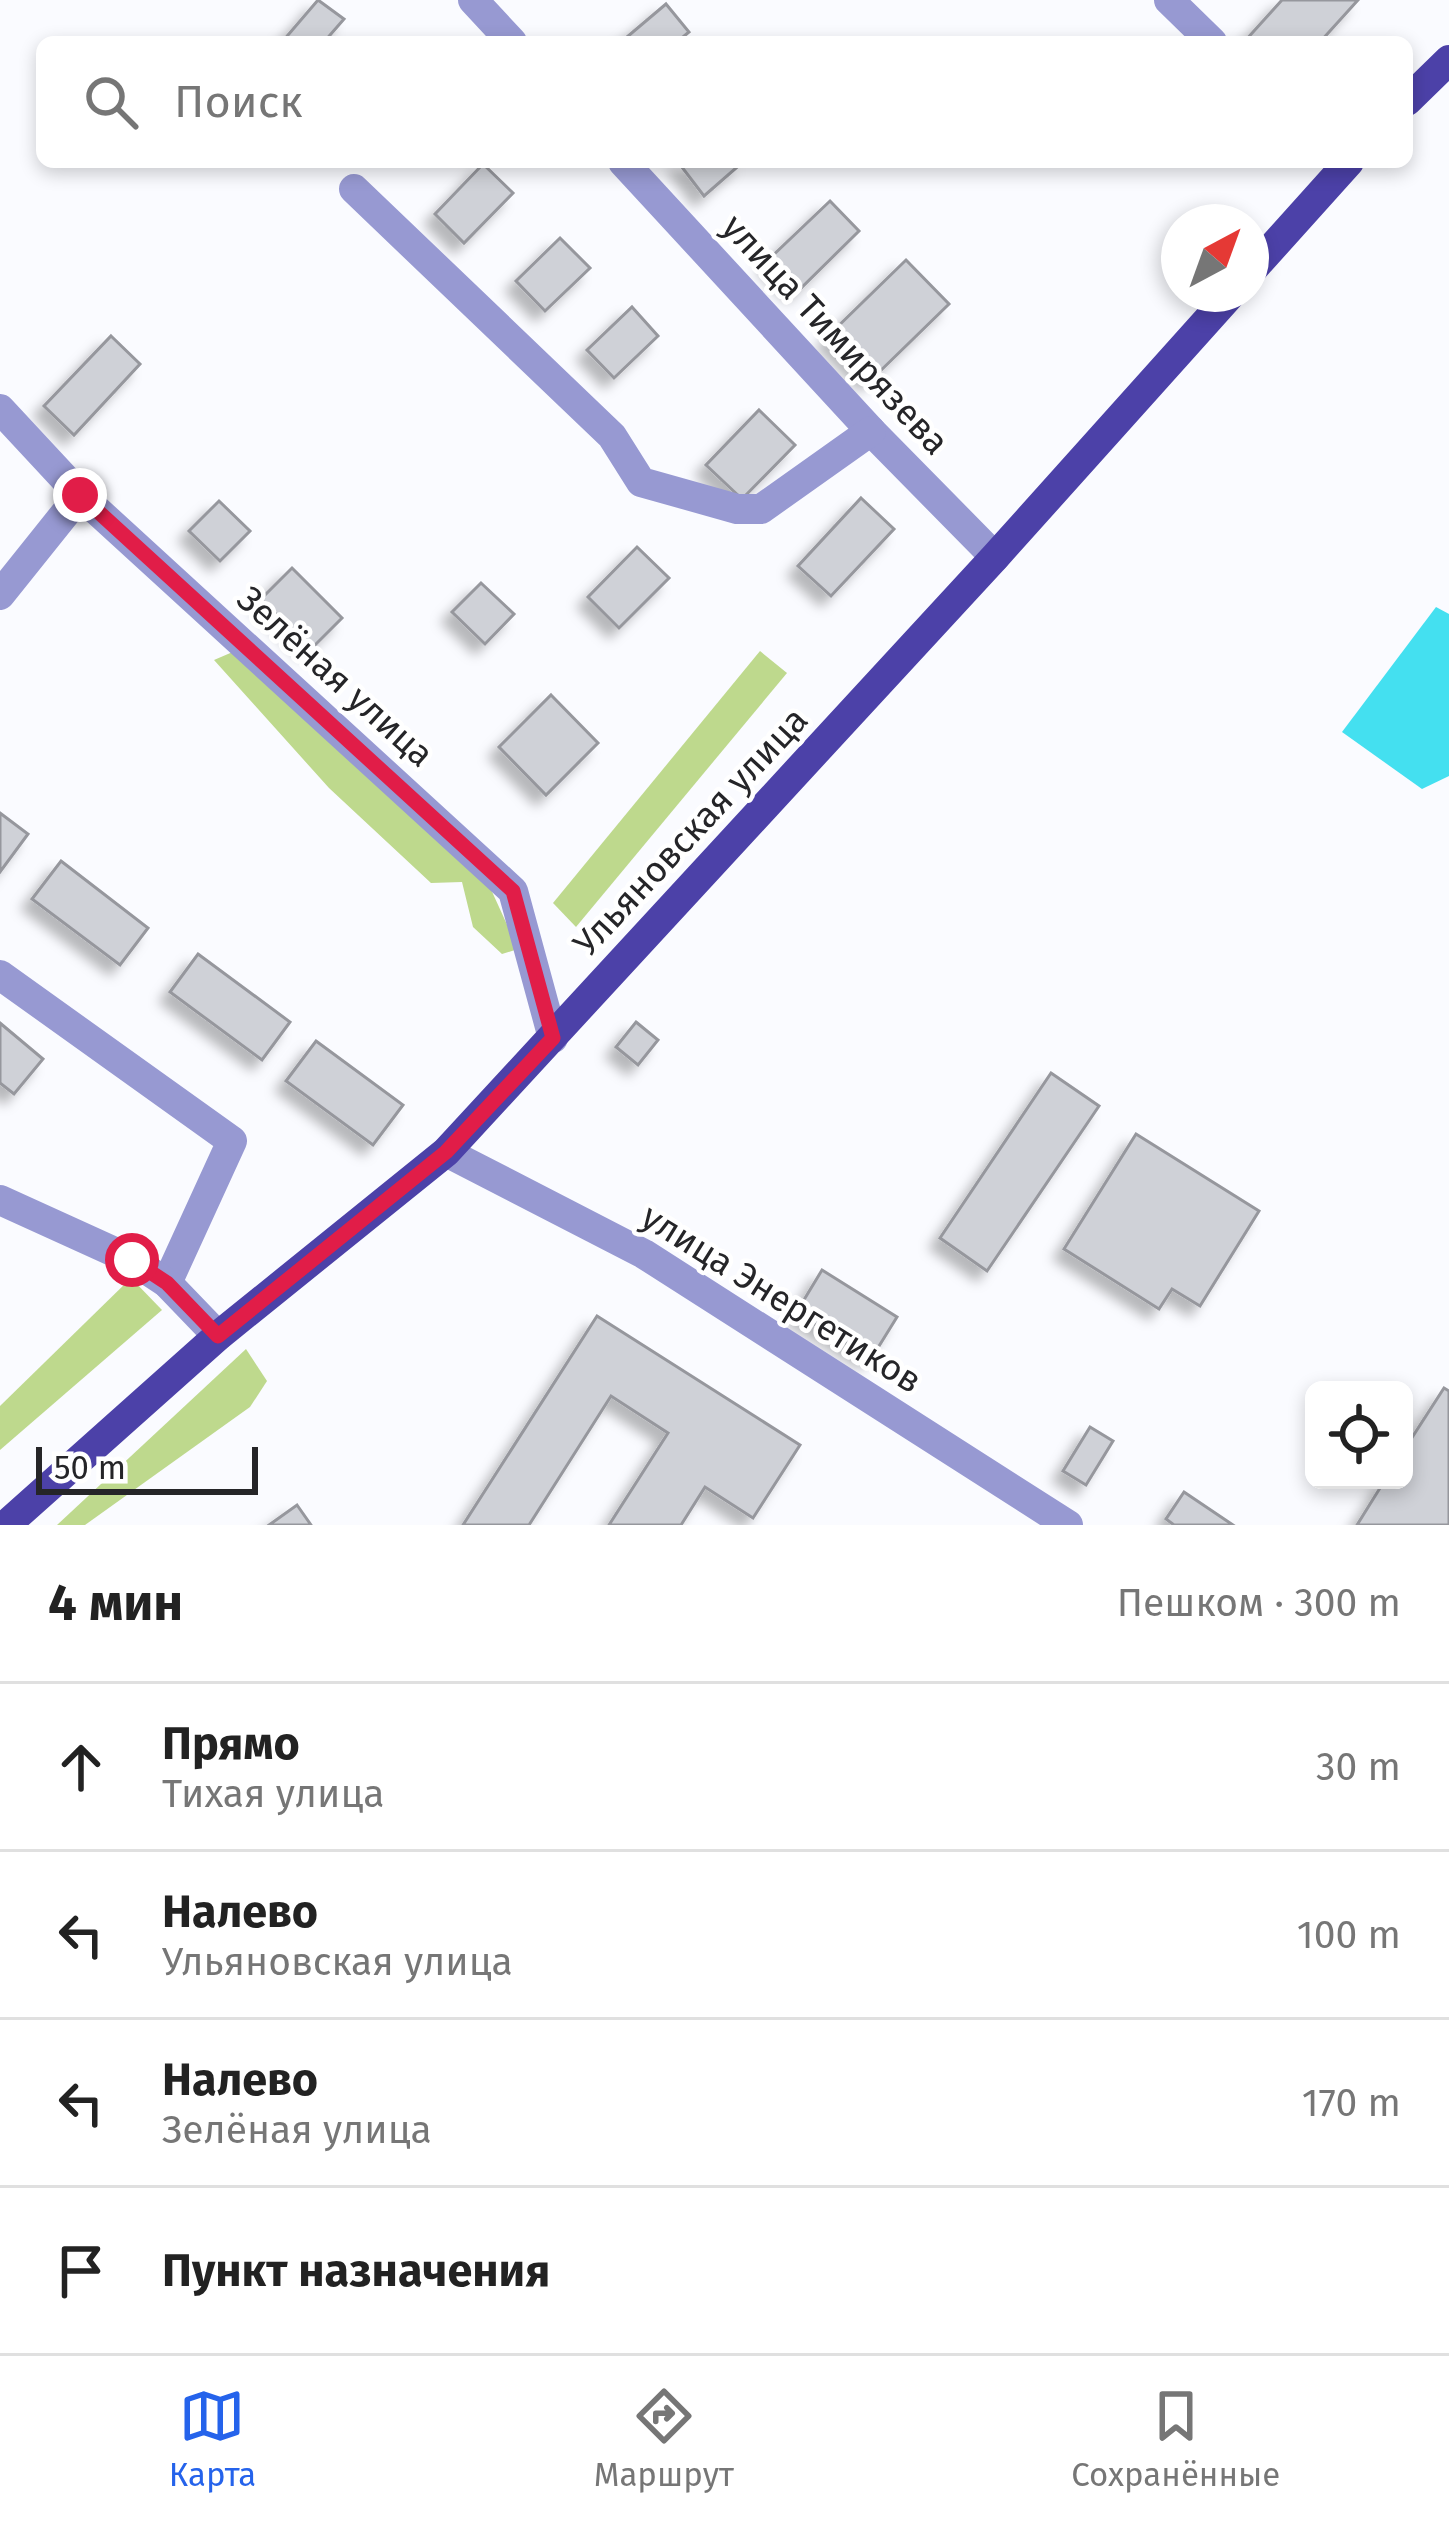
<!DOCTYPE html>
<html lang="ru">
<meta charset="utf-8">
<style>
:root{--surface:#fff;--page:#f6f6f6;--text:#222;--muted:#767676;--line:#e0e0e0;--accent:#2563eb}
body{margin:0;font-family:"Fira Sans",sans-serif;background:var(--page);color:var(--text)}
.controls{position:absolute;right:36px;bottom:36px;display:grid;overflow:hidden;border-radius:18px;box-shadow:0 6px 18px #0003}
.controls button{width:108px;height:108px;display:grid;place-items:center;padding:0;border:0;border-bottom:3px solid var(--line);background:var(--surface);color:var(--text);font:60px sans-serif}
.compass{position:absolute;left:1161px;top:204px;width:108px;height:108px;border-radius:50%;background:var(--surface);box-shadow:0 6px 18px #0003;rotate:41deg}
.scale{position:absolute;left:36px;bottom:30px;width:222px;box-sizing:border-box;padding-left:12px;border:6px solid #252528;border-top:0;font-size:33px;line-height:42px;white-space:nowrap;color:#252528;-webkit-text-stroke:9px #fff;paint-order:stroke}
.stop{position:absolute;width:36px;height:36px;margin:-27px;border:9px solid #e11d48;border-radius:50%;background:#fff}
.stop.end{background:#e11d48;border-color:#fff;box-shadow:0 3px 12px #0008}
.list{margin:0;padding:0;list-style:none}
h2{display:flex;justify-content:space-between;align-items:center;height:156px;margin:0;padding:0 48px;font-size:51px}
h2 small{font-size:39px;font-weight:400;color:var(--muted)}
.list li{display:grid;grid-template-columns:78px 1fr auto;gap:36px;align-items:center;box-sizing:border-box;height:168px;padding:0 48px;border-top:3px solid var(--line)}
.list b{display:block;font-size:45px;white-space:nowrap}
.list p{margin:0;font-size:39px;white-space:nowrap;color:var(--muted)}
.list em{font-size:39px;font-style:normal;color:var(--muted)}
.icon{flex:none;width:66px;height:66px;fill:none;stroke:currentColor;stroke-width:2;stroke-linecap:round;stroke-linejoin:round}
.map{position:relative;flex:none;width:1449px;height:1525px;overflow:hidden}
.search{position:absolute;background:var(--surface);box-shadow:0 6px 18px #0003;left:36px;right:36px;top:36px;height:132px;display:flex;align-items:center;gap:30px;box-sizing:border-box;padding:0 42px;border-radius:18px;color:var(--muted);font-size:45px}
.sheet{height:828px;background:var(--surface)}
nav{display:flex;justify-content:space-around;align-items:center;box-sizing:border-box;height:168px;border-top:3px solid var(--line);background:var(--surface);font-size:33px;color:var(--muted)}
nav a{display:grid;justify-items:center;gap:6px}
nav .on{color:var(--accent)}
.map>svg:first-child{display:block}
</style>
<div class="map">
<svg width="1449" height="1525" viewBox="0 0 1449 1525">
<defs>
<filter id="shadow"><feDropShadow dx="-10" dy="10" stdDeviation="6" flood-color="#0004"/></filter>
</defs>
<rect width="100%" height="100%" fill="#fafbff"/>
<g fill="#bed98d">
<polygon points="235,651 489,885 518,949 502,954 473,927 462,882 431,883 329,788 214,660"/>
<polygon points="760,651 787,673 576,927 553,903"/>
<polygon points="131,1278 162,1310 0,1450 0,1406"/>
<polygon points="246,1349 267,1381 250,1407 85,1525 57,1525"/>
</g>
<polygon fill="#44e0f0" points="1436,607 1449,614 1449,776 1422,789 1342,732"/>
<g fill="#cfd1d7" stroke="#96979d" stroke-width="3" filter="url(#shadow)">
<polygon points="318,0 344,19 324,42 282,42"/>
<polygon points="1282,0 1358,0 1320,42 1244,42"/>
<polygon points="666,4 689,32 677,42 621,42"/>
<polygon points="678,162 743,162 704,196"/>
<polygon points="483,164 513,193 464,243 435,214"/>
<polygon points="830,201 859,231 797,292 767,261"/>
<polygon points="560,238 590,268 545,311 516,281"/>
<polygon points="906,260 949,304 870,381 827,337"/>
<polygon points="632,307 658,336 614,378 587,350"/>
<polygon points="111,336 140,364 74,435 44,406"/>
<polygon points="759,410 795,445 742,499 706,465"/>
<polygon points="861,498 894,529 831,596 798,566"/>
<polygon points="219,501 250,531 220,561 189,531"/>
<polygon points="637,547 669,578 619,628 588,597"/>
<polygon points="292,568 342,618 311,649 261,599"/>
<polygon points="481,583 514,614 485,644 452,612"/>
<polygon points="551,695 598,743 546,795 499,747"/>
<polygon points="0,813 28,834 0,872"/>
<polygon points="61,861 148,928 120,965 32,899"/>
<polygon points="198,954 290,1022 262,1060 170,992"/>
<polygon points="636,1022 658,1040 638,1065 616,1047"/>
<polygon points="0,1023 43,1059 14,1094 0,1083"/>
<polygon points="316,1041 403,1105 373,1145 286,1081"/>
<polygon points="1051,1073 1099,1106 987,1271 940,1238"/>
<polygon points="1136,1134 1259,1211 1200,1306 1172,1289 1159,1309 1064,1249"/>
<polygon points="822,1270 897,1317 871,1359 796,1313"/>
<polygon points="597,1316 800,1445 753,1518 705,1487 681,1525 609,1525 668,1433 611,1396 529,1525 463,1525"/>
<polygon points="1444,1388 1449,1391 1449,1525 1357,1525 1385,1480 1404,1480 1404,1450"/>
<polygon points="1090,1427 1113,1441 1086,1485 1063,1471"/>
<polygon points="1184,1492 1233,1525 1174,1525 1166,1519"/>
<polygon points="297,1505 311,1525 269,1525"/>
</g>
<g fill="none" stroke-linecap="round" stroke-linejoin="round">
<g stroke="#9799d2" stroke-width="30">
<polyline points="473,0 512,42"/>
<polyline points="1169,0 1212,42"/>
<polyline points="623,162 871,431 995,557"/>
<polyline points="354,189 612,436 641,482 737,509 761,509 871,431"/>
<polyline points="0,409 80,495 513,891 553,1038"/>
<polyline points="0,595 80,495"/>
<polyline points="0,975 232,1141 167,1283"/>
<polyline points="446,1152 644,1254 1068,1525"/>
<polyline points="0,1200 132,1260 167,1283 218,1336"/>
</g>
<g stroke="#4c41a8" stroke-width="30">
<polyline points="1407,101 1449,60"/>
<polyline points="1251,271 1349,162"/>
<polyline points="6,1525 218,1336 446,1152 995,557 1231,294"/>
</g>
</g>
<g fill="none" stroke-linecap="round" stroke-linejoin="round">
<polyline stroke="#e11d48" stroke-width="15" points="80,495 513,891 553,1038 446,1152 218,1336 167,1283 132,1260"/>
</g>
<g text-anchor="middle" stroke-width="9" stroke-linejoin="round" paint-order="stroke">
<g font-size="36" fill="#252528" stroke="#fff">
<text transform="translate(836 334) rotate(47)" y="13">улица Тимирязева</text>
<text transform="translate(336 676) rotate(42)" y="13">Зелёная улица</text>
<text transform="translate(690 831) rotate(-47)" y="13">Ульяновская улица</text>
<text transform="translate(782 1298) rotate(32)" y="13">улица Энергетиков</text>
</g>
</g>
</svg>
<div class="controls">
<button><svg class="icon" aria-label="locate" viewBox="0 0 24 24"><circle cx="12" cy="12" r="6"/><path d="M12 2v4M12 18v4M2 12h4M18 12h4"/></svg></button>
</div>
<svg class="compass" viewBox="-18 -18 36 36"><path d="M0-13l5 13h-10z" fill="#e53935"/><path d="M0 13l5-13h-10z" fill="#767676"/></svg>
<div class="scale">50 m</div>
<div class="stop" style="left:132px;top:1260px"></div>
<div class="stop end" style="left:80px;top:495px"></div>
<div class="search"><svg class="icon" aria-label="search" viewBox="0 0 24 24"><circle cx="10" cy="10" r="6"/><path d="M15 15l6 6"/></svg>Поиск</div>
</div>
<section class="sheet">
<h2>4 мин<small>Пешком · 300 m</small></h2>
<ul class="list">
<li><svg class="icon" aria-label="ahead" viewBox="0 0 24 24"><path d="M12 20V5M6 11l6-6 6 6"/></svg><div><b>Прямо</b><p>Тихая улица</p></div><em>30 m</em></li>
<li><svg class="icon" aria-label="left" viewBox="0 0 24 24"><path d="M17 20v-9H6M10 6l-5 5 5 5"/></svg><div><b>Налево</b><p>Ульяновская улица</p></div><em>100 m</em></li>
<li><svg class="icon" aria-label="left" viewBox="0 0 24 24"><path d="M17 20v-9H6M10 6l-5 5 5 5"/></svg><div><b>Налево</b><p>Зелёная улица</p></div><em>170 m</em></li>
<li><svg class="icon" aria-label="arrive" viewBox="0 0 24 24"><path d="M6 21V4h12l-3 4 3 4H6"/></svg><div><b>Пункт назначения</b></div></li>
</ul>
</section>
<nav>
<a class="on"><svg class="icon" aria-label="map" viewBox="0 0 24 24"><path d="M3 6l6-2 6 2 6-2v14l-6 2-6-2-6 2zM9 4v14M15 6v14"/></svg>Карта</a>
<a><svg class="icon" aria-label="directions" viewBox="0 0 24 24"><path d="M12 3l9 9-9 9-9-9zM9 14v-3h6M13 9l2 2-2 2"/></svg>Маршрут</a>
<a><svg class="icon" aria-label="saved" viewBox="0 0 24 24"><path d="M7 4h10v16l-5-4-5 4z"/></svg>Сохранённые</a>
</nav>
